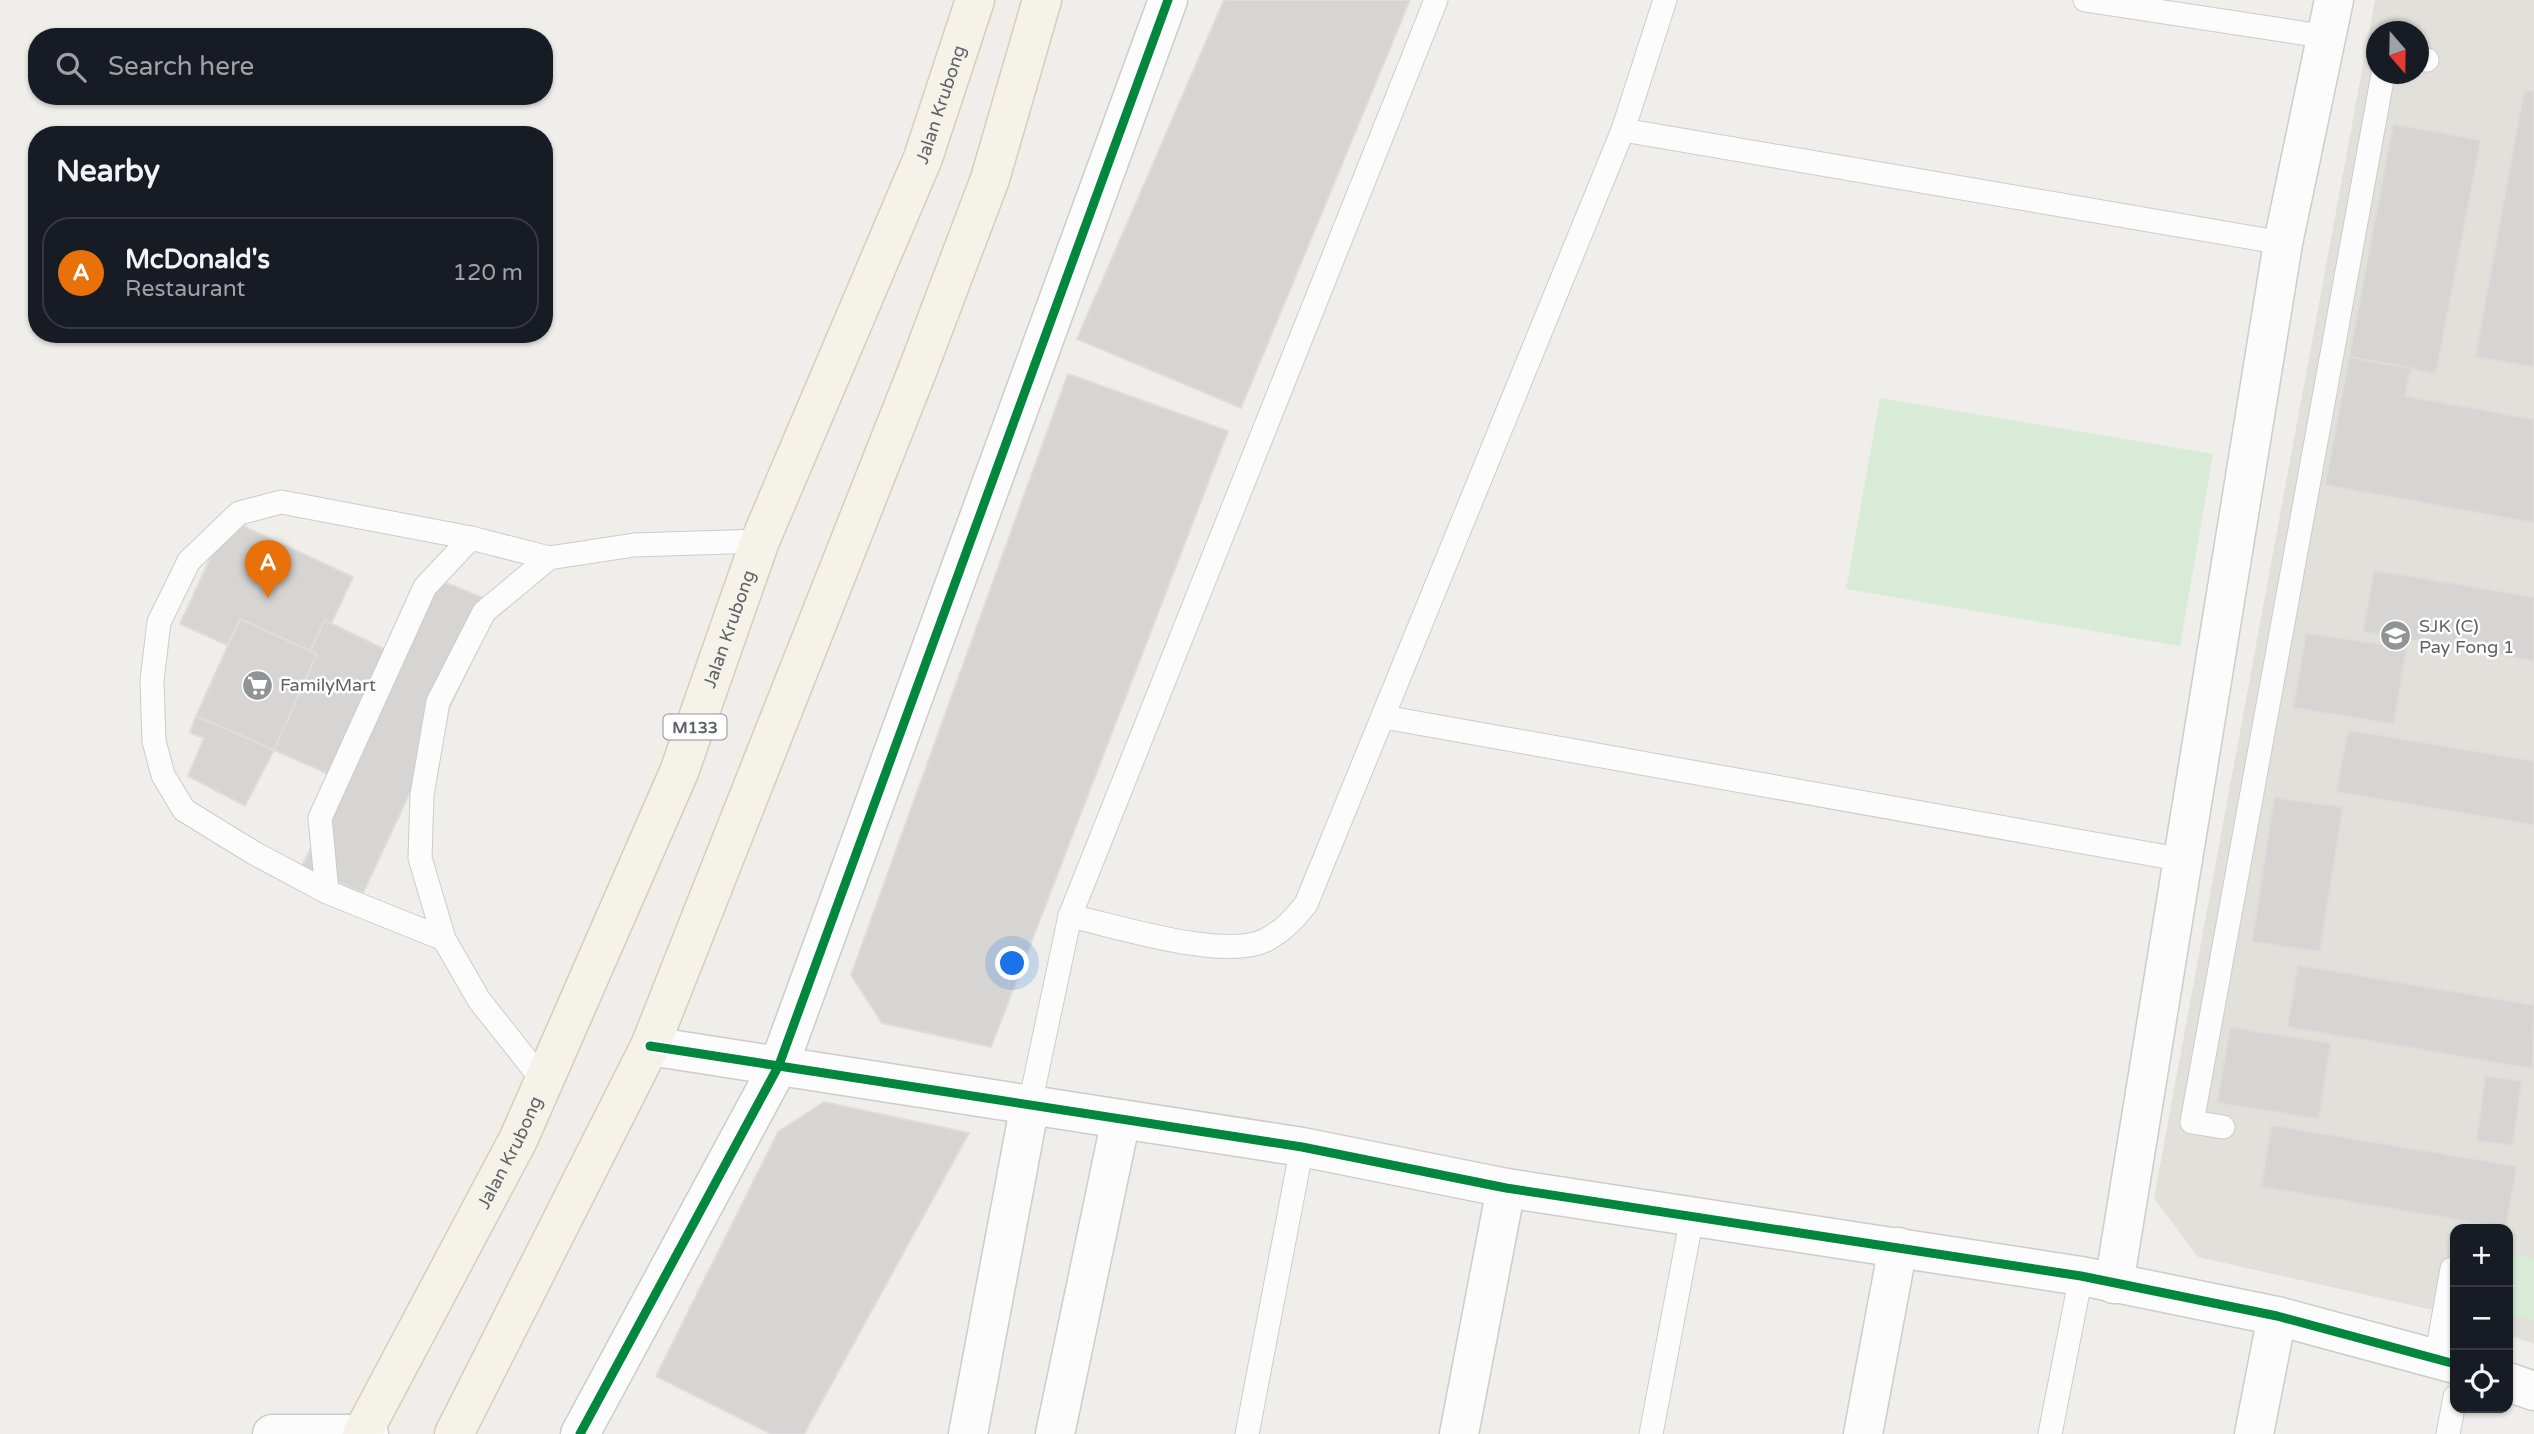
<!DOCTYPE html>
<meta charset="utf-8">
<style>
:root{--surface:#171b24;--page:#242831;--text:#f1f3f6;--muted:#9ea1a6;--line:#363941;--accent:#919496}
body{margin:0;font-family:"Varela Round",sans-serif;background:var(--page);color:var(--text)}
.controls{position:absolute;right:21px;bottom:21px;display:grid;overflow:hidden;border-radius:14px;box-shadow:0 2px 5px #0004}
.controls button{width:63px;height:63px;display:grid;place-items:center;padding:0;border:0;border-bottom:2px solid var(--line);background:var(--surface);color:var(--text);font:35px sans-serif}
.compass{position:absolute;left:2366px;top:21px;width:63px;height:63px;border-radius:50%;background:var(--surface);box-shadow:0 2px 5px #0004;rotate:160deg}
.you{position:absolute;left:1013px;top:964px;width:24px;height:24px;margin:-18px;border:5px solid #fff;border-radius:50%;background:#1a73e8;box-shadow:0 0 0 10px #1a73e833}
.badge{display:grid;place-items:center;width:46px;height:46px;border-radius:50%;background:var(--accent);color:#fff;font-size:23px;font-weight:700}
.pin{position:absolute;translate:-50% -58px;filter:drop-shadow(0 2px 4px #0008)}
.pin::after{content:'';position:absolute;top:37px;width:24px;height:21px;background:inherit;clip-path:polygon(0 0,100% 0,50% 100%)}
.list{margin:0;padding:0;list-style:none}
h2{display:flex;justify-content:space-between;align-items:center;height:91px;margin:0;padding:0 28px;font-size:30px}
h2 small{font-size:23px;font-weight:400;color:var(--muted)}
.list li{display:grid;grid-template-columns:46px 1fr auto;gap:21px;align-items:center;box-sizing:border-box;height:112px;margin:0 14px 14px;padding:0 14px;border:2px solid var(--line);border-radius:28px}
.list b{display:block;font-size:26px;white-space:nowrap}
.list p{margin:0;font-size:23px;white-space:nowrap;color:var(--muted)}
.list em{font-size:23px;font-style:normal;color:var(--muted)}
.icon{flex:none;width:38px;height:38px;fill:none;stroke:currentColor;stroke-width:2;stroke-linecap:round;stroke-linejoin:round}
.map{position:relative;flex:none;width:2534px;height:1434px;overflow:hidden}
.search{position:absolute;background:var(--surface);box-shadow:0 2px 5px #0004;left:28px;top:28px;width:525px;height:77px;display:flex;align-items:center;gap:18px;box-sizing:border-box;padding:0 24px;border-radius:28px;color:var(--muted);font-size:26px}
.panel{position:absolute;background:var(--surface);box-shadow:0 2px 5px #0004;left:28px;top:126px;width:525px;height:217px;border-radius:28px}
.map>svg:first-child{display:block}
</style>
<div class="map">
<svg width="2534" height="1434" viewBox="0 0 2534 1434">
<rect width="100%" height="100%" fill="#efeeea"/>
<path fill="#e2e0da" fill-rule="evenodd" d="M2375,0H2534V1344L2508,1335V1229H2455V1315L2198,1257L2154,1198ZM2376,32H2418V74H2376Z"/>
<g fill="#d8ebd6">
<polygon points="1880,398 2213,454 2180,646 1846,589"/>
<polygon points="2512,1254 2534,1258 2534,1321 2508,1313 2508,1267"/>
</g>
<g fill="#d6d5d3" stroke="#deddd9" stroke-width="2">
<polygon points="1224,0 1410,0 1241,408 1077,339"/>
<polygon points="2524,90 2534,91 2534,367 2475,357"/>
<polygon points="2393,124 2481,140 2436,374 2349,357"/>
<polygon points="2349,357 2411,368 2405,396 2534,419 2534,523 2325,485"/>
<polygon points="1068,374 1228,431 991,1047 882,1023 851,975"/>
<polygon points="243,526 353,577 317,654 240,619 227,645 180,624 219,539"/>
<polygon points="2374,570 2534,597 2534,661 2363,632"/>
<polygon points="439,580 498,604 363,893 302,866 344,781 263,745 325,620 402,658"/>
<polygon points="240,619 317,654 274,750 196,716"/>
<polygon points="2306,633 2407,648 2394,724 2293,708"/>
<polygon points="196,716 274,750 245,806 188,776 204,738 190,733"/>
<polygon points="2348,730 2534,761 2534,825 2336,792"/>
<polygon points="2274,797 2343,807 2320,952 2252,942"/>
<polygon points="2298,965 2534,1005 2533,1069 2287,1027"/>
<polygon points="2230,1027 2331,1043 2319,1119 2217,1103"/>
<polygon points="2485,1076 2522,1081 2513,1146 2476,1141"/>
<polygon points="824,1102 969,1133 804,1434 771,1434 656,1376 778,1132"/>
<polygon points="2271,1125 2517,1166 2506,1228 2261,1187"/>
</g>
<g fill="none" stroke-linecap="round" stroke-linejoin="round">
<defs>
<g id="lane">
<polyline points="2085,0 2328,37"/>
<polyline points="2418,59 2427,60"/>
<polyline points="1623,130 2283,243"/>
<polyline points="1384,717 2184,860"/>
<polyline points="327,892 320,818 425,587 471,538"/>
<path d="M1070,916C1117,926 1224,961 1266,940C1283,931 1294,919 1306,904L1623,130L1665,0"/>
<polyline points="444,939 327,892 254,853 184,810 163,775 154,741 152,680 159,622 189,561 239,513 281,502 471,538 549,558"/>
<polyline points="544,1082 479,1000 444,939 420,858 422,795 438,702 484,612 549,558 634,545 760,541"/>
<polyline points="1030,1104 1070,916 1436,0"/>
<polyline points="2223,1127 2192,1122 2383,74"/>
<polyline points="2436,1359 2452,1269"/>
<polyline points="1247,1434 1302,1147"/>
<polyline points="1651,1434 1692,1217"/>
<polyline points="2050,1434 2081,1276"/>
<polyline points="2448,1434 2455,1397"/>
</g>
<g id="street">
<polyline points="650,1046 1302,1147 1506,1188 2081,1276 2277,1316 2455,1364"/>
<polyline points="2114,1284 2283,243 2334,0"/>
<polyline points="2508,1382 2534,1391"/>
<polyline points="272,1434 369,1434"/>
<polyline points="580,1434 779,1065 1168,0"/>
<polyline points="968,1434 1030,1104"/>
<polyline points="1055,1434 1121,1119"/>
<polyline points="1459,1434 1506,1188"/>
<polyline points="1863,1434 1898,1247"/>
<polyline points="2254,1434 2277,1316"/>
</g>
<g id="primary">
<path id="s1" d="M362,1434L519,1138L679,772L760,541L923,158L975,0"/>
<polyline points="454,1434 650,1046 918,369 990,179 1042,0"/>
</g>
</defs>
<use href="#lane" stroke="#cbcccc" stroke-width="25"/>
<use href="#street" stroke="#cbcccc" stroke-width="41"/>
<use href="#primary" stroke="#d7ceb8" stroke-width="41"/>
<use href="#lane" stroke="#fdfcfc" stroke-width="23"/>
<use href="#street" stroke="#fdfcfc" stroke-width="38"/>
<use href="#primary" stroke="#f4f2e9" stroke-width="38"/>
<defs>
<g id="cycleway">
<polyline points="650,1046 1302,1147 1506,1188 2081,1276 2277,1316 2455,1364"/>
<polyline points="580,1434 779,1065 1168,0"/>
</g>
</defs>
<use href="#cycleway" stroke="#fff" stroke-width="13"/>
<use href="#cycleway" stroke="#00873e" stroke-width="9"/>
</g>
<defs>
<symbol id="school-disc" viewBox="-11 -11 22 22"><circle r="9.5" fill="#919496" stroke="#fff"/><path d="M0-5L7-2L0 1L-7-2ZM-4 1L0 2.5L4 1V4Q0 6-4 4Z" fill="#fff"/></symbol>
<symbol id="supermarket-disc" viewBox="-11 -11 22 22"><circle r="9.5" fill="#919496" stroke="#fff"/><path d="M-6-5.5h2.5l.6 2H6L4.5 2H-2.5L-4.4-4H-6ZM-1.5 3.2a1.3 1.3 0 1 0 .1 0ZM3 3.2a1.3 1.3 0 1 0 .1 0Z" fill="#fff"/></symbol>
</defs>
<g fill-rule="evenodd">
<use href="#school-disc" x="2378" y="618" width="35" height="35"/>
<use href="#supermarket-disc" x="240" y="668" width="35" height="35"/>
</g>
<g text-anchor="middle" stroke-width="5" stroke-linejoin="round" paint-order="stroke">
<rect fill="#fff" stroke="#8f9295" stroke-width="2" x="663.5" y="714.5" width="63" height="25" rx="5"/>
<g font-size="16" font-weight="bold" fill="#5f6368">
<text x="695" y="733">M133</text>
</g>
<g font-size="18" fill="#5f6368" stroke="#fff">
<text dy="6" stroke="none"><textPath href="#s1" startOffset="1452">Jalan Krubong</textPath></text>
<text dy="6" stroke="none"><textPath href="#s1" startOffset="886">Jalan Krubong</textPath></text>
<text dy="6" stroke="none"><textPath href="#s1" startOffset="318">Jalan Krubong</textPath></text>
</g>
<g font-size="18" fill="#5f6368" stroke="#fff" text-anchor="start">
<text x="2419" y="632">SJK (C)<tspan x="2419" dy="21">Pay Fong 1</tspan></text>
<text x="280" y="691">FamilyMart</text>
</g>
</g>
</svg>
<div class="controls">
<button>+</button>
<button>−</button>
<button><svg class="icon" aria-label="locate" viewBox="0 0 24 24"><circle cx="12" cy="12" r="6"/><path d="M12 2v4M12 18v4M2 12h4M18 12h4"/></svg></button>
</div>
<svg class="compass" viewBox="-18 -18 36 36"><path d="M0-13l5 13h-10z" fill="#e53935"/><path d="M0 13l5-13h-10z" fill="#9ea1a6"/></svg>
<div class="you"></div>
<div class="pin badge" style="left:268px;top:598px;background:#e8710a">A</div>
<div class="search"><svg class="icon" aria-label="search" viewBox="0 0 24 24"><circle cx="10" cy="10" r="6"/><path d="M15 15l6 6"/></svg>Search here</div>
<section class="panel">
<h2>Nearby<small></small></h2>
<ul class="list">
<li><span class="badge" style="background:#e8710a">A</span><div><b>McDonald's</b><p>Restaurant</p></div><em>120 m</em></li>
</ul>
</section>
</div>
